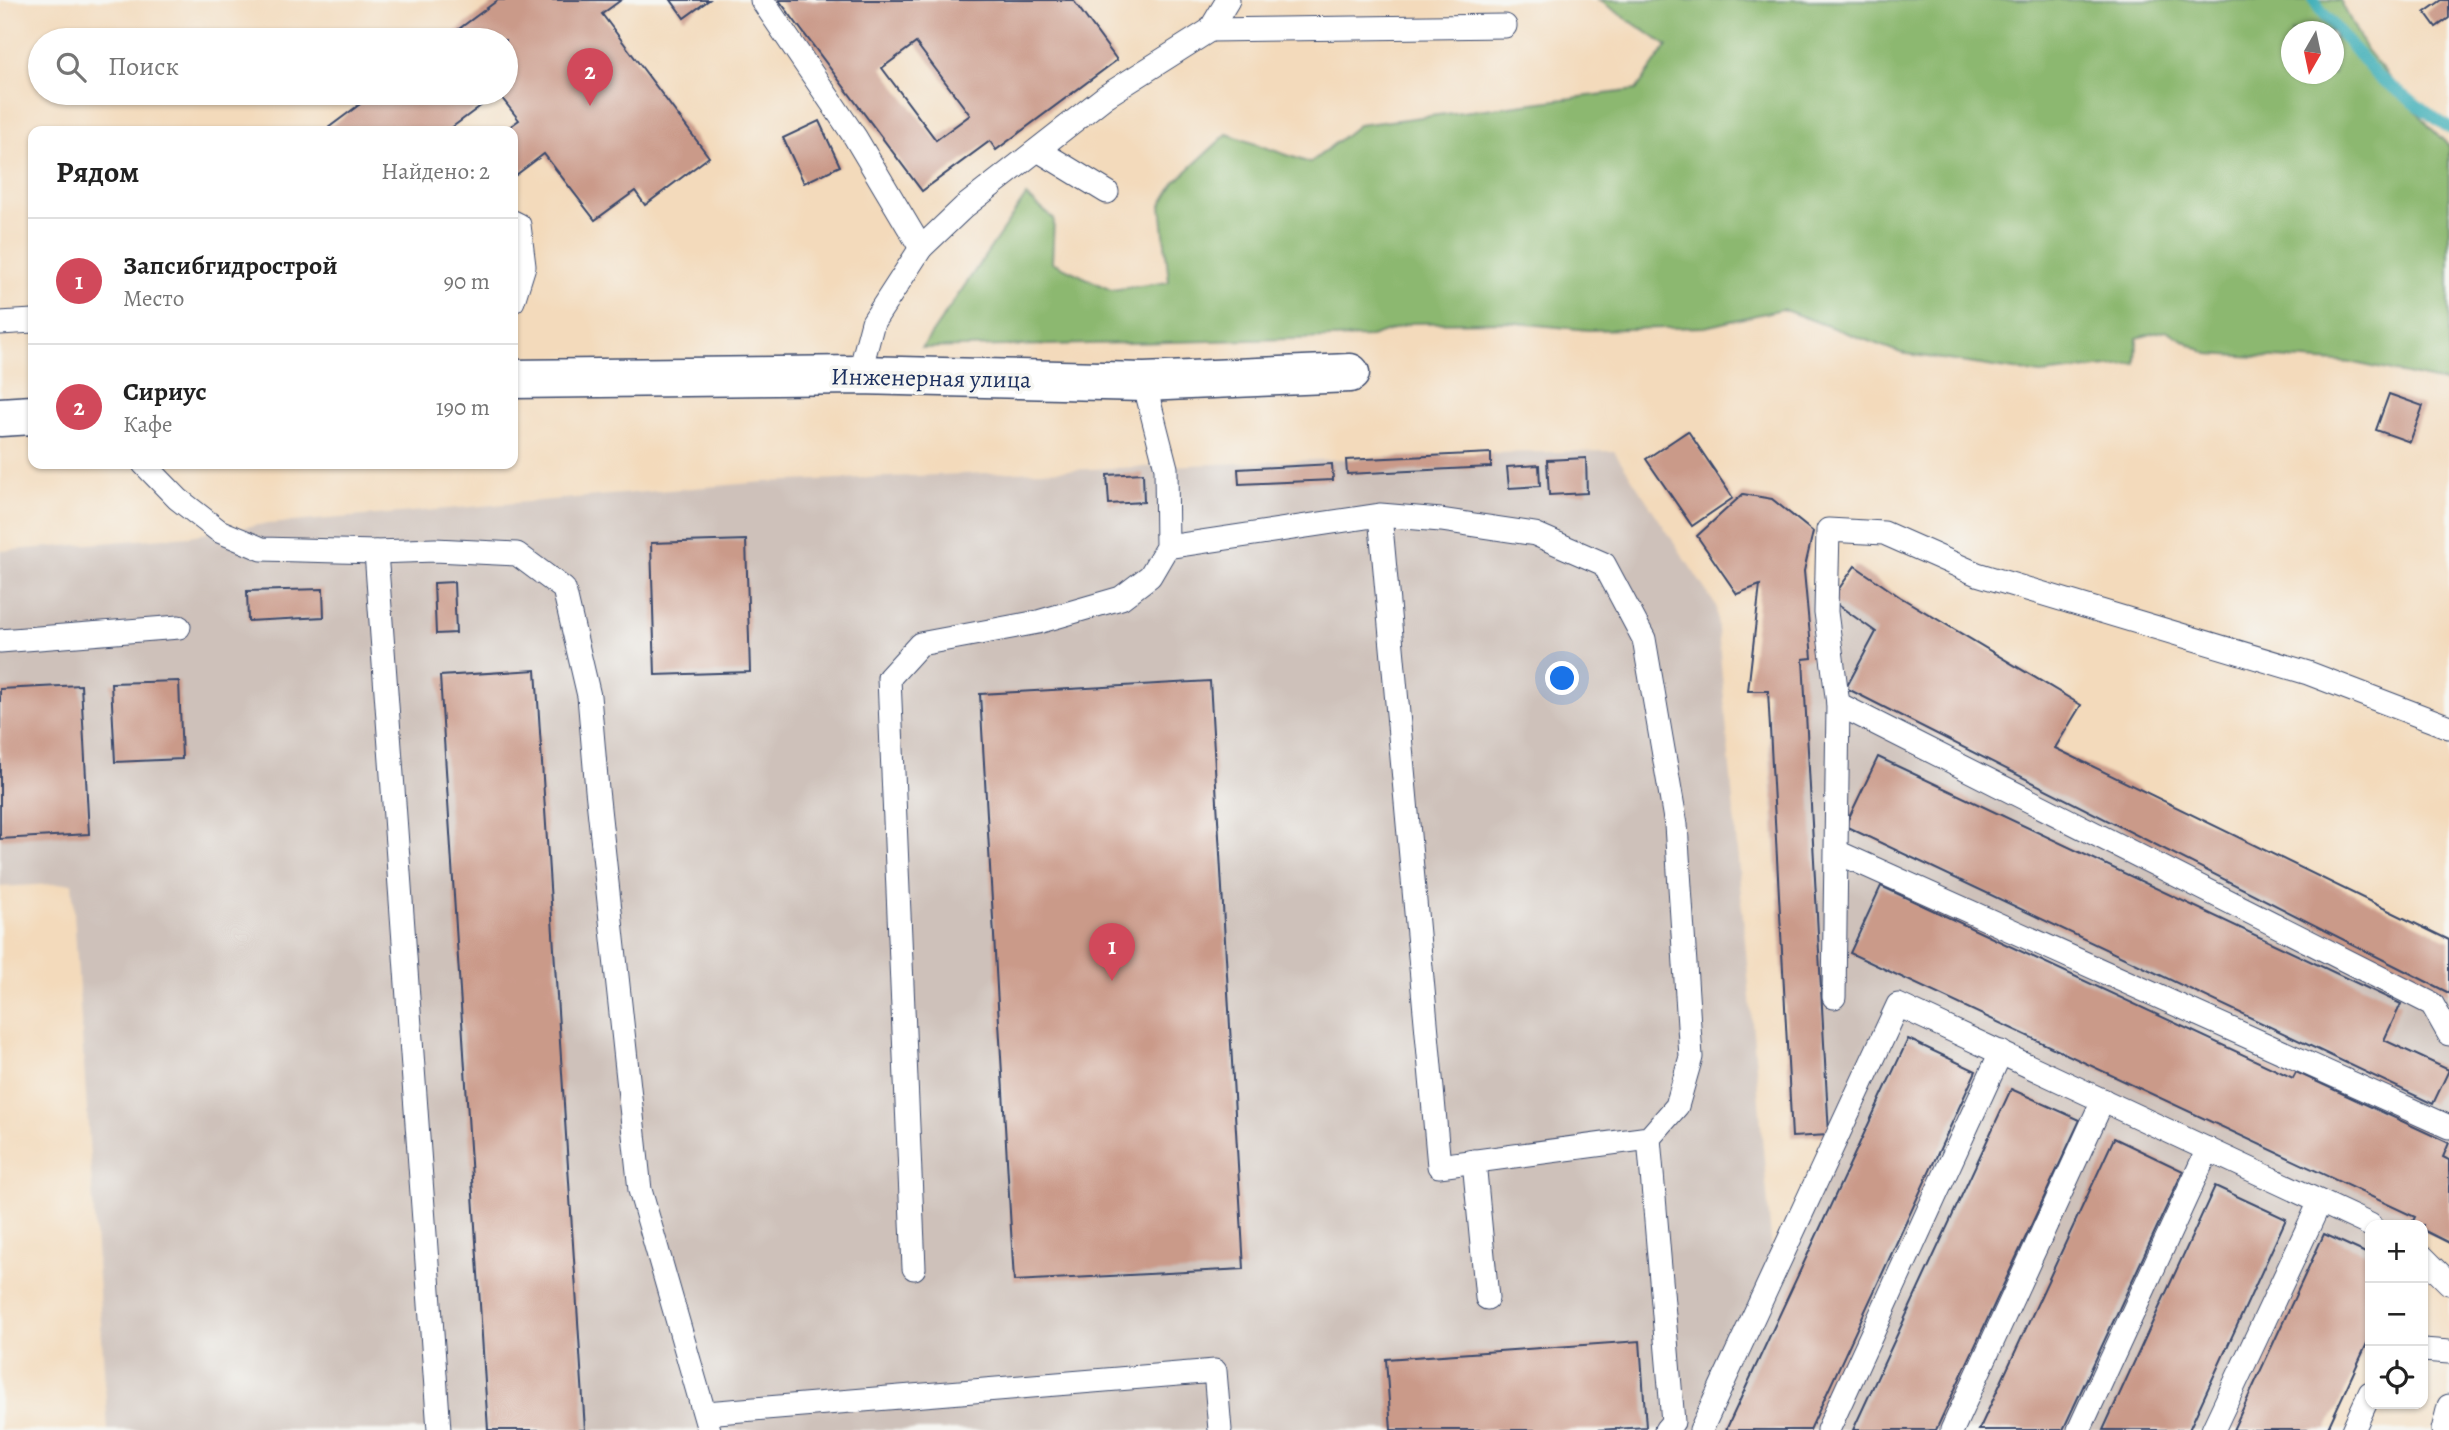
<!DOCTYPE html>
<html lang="ru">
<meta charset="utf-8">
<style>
:root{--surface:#fff;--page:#f2f2f2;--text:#222;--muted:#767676;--line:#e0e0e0;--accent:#d1495b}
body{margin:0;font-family:Alegreya,serif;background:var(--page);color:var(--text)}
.controls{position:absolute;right:21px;bottom:21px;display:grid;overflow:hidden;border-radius:14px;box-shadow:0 2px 5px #0004}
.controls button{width:63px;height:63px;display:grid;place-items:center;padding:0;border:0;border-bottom:2px solid var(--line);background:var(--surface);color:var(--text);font:35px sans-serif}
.compass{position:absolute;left:2281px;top:21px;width:63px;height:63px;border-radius:50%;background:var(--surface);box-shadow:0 2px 5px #0004;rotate:189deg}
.you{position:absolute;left:1563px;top:679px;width:24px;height:24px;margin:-18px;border:5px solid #fff;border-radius:50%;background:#1a73e8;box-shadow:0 0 0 10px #1a73e833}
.badge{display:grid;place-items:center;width:46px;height:46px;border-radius:50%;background:var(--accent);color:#fff;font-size:23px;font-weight:700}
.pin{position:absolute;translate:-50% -58px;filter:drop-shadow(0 2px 4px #0008)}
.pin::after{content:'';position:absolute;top:37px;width:24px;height:21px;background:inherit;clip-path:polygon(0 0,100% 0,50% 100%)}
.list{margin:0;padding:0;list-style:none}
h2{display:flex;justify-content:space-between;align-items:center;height:91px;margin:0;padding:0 28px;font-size:30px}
h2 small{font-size:23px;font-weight:400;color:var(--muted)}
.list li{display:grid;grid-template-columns:46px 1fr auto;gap:21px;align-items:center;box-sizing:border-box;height:126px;padding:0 28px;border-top:2px solid var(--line)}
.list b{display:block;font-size:26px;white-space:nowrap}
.list p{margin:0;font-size:23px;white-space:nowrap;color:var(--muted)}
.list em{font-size:23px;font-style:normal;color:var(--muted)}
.icon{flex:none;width:38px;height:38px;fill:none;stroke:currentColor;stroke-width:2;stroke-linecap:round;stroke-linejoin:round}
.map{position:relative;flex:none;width:2449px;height:1430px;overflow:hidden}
.search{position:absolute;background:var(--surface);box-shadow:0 2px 5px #0004;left:28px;top:28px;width:490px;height:77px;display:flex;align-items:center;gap:18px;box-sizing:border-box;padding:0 24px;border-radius:38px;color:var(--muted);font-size:26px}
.panel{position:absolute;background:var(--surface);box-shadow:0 2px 5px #0004;left:28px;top:126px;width:490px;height:343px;border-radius:14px}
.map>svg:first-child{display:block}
</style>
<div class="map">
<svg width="2449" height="1430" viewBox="0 0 2449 1430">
<rect width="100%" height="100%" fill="#f6f6f2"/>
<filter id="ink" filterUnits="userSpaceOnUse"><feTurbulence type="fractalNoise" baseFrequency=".0143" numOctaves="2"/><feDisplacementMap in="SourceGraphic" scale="14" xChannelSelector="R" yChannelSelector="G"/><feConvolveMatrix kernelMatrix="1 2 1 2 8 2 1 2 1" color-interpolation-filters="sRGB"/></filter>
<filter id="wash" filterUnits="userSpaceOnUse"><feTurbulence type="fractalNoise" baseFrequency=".00686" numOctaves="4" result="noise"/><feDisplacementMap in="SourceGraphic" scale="28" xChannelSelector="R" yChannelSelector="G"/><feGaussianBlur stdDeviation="1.57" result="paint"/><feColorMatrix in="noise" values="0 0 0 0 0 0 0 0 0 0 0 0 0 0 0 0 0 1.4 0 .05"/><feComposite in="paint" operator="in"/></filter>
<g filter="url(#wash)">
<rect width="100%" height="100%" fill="#f3dabb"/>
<polygon fill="#cec1ba" points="1614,451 1716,606 1772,1251 1829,1135 1792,1137 1760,585 1813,532 1804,571 1807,586 1831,600 1855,566 1900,597 2081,705 2055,749 2449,940 2449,1243 2423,1230 2423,1225 2370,1225 2370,1337 2327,1430 108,1430 72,883 0,887 0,551 189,536 257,525 764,482 1491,453"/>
<path fill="#8cb86f" stroke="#547466" stroke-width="2" fill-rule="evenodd" d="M1599,0H2340L2366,50L2429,126L2449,146V383L2354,363L2208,354L2166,330L2137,338L2136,364L2041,374L1901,353L1782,309L1705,327L1589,330L1506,322L1411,323L1371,337L922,348L1026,196L1054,219L1052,262L1111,290L1169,282L1161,205L1175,182L1227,134L1310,163L1358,125L1636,90L1667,46ZM2292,32H2334V74H2292Z"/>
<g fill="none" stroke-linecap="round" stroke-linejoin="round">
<polyline stroke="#3daeb7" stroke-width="12" points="2314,0 2321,11 2377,76 2449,128"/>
</g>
<g id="blocks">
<g fill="#ca9a89" fill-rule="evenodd">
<polygon points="498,0 621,0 602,14 709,157 645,205 635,191 595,220 544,154 516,175 513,170 513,131 504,131 519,120 498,93 506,93 506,40 444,40"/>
<polygon points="671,0 709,0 684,18"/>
<path d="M779,0H1073L1117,60L996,150L990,141L922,191ZM916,43L970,115L936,140L882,68Z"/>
<polygon points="2442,0 2449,0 2449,18 2436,27 2425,12"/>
<polygon points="375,93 498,93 447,131 324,131"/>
<polygon points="819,121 840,166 804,183 783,138"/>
<polygon points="2389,394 2423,406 2410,442 2376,430"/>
<polygon points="1688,431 1733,498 1692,526 1646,459"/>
<polygon points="1491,453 1491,467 1347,474 1346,460"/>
<polygon points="1586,458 1587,493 1549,495 1547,460"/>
<polygon points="1332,464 1333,480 1239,484 1238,469"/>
<polygon points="1539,465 1540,486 1509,488 1507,467"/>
<polygon points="1143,473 1144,502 1109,504 1107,475"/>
<polygon points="1743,494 1772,499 1813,532 1804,571 1812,658 1803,659 1829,1135 1792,1137 1768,691 1748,691 1760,585 1737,594 1697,536"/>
<polygon points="746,540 750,672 655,675 651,543"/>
<polygon points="1855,566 1900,597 2081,705 2055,748 2449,940 2449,993 1846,688 1876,632 1831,600"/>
<polygon points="454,582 456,633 436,634 434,583"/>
<polygon points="323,589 324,617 248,621 247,591"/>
<polygon points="536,670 585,1430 488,1430 440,676"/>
<polygon points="179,681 182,759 115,762 111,683"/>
<polygon points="1210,681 1244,1269 1014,1281 980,694"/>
<polygon points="81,685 89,834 0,839 0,689"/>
<polygon points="1878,757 2401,1004 2384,1040 2449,1070 2433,1104 1845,826"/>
<polygon points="1881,886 2293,1078 2296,1072 2449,1143 2443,1157 2449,1160 2449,1243 2423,1230 2423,1225 2411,1225 2415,1217 1850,953"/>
<polygon points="1908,1039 1976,1071 1810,1430 1726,1430"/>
<polygon points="2011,1089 2080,1120 1936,1430 1853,1430"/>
<polygon points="2114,1138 2183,1171 2063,1430 1979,1430"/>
<polygon points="2215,1186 2286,1219 2189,1430 2103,1430"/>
<polygon points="2324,1234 2370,1255 2370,1337 2327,1430 2233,1430"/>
<polygon points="1640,1341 1646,1427 1597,1430 1391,1430 1386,1359"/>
</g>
</g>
</g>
<g filter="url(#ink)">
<use href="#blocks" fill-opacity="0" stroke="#3b496c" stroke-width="2"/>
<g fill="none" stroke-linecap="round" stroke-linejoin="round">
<defs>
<g id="lane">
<polyline points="762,0 855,137 921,248"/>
<polyline points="1210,30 1505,26"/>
<polyline points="1038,150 1107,192"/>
<polyline points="513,222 519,225 524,266 513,301"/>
<polyline points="0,323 33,321"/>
<polyline points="859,375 873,322 921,248 964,207 1106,96 1210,30 1228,0"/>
<polyline points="144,464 178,499 219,531 262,549 376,552 435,550 517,554 564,589 589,696 597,790 640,1190 709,1430"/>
<polyline points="1167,547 1380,515 1441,520 1535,534 1604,564 1644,639 1676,825 1691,1057 1677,1106 1649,1138 1439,1166 1380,515"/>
<polyline points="376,552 439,1430"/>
<polyline points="0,641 179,627"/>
<polyline points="1838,704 2432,1004 2449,1034"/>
<polyline points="1837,852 2449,1127"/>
<polyline points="1834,997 1838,704 1826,612 1828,530 1884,533 1977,574 2308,673 2449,727"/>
<polyline points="1649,1138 1673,1422 1666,1430"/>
<polyline points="1474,1161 1487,1298"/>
<polyline points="2423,1257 2449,1283"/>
<polyline points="914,1268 889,678 920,644 1038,622 1121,598 1150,576 1167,547 1166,468 1144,382"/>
<polyline points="2423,1350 2449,1352"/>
<polyline points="706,1413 1215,1371 1220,1430"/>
<polyline points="1701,1430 1898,1005 2370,1225"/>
<polyline points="1828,1430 2001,1052"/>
<polyline points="1952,1430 2103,1100"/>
<polyline points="2079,1430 2208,1149"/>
<polyline points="2213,1430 2320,1202"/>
<polyline points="2353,1430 2370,1393"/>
<polyline points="2443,1430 2449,1406"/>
</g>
<g id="street">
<polyline points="513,379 859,375 1144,382 1350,373"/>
<polyline points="0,417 33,415"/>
</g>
</defs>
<use href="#lane" stroke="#3b496c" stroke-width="25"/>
<use href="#street" stroke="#3b496c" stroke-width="41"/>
<use href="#lane" stroke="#fff" stroke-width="23"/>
<use href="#street" stroke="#fff" stroke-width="38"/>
</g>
</g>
<g text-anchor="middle" stroke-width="7" stroke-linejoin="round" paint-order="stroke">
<g font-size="24" fill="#1b2f5e" stroke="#f6f6f2">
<text transform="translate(931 378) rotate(1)" y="8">Инженерная улица</text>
</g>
</g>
</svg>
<div class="controls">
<button>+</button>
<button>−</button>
<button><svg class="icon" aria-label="locate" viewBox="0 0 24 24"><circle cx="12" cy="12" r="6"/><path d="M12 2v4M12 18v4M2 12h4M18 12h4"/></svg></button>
</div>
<svg class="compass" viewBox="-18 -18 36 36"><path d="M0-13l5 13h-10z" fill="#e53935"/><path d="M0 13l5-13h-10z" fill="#767676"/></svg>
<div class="you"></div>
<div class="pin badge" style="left:1112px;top:981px">1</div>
<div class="pin badge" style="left:590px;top:106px">2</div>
<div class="search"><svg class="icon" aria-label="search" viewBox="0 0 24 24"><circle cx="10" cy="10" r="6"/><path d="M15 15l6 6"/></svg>Поиск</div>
<section class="panel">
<h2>Рядом<small>Найдено: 2</small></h2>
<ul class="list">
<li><span class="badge">1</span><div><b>Запсибгидрострой</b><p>Место</p></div><em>90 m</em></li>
<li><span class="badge">2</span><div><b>Сириус</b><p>Кафе</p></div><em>190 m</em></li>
</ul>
</section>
</div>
